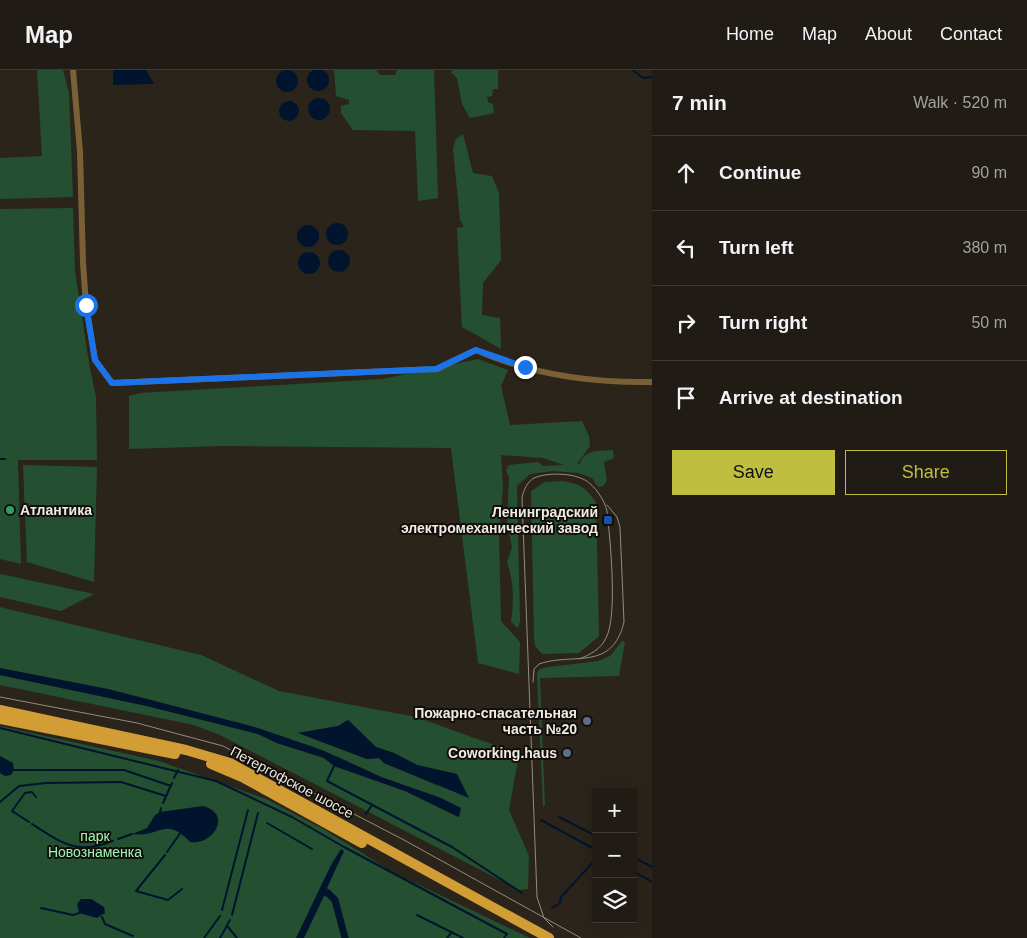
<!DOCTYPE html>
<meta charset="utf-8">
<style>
:root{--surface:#201b14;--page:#28241d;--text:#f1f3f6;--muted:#a2a1a0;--line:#3d3934;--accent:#bfbe41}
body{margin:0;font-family:Arial,sans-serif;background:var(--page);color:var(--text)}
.controls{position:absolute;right:15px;bottom:15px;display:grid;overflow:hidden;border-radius:0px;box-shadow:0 2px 12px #0003}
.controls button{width:45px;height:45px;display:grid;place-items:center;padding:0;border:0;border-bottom:1px solid var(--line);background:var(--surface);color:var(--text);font:25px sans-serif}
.stop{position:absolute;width:15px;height:15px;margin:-11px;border:4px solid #1a73e8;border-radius:50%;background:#fff}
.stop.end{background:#1a73e8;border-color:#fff;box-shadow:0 1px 5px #0008}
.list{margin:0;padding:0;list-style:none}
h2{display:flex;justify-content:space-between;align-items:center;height:65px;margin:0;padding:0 20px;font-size:21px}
h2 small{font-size:16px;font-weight:400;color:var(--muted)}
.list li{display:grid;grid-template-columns:32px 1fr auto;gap:15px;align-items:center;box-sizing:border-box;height:75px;padding:0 20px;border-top:1px solid var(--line)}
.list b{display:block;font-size:19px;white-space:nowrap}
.list em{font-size:16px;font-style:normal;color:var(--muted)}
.actions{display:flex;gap:10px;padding:15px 20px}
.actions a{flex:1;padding:11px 0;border:1px solid var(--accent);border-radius:0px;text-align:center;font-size:18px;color:var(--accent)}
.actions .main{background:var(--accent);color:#111}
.icon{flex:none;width:28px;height:28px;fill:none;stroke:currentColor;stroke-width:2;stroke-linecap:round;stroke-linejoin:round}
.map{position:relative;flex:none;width:652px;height:868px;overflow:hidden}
header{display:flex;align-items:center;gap:30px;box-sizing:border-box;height:70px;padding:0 25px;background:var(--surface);border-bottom:1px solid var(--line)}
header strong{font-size:24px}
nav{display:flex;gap:28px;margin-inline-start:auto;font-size:18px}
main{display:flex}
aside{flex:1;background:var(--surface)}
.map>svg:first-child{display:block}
</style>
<header>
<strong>Map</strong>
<nav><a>Home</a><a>Map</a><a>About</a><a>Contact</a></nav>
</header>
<main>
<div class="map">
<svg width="652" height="868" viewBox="0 0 652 868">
<rect width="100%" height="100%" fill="#2b241a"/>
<g fill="#245031" fill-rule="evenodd">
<polygon points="37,0 63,0 69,23 73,127 0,129 0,88 42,86"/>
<polygon points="334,0 376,0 380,5 395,5 397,0 434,0 438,128 418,131 415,61 353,60 341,43 341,36 349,34 349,30 336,26"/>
<polygon points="453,0 498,0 498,19 493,19 492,26 487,27 488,32 493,34 494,43 470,48 462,34 457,8 451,2"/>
<polygon points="463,64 473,103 492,106 499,123 501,190 483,213 482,245 500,248 501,279 462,257 457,158 464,157 460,150 453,79 456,69"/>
<polygon points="73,138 75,201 89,293 96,327 97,390 18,390 21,494 0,489 0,139"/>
<path d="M478,289L508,300L501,316L510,355L582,351L589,366L590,376L577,394H580C583,379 601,381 613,380L614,388L604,392L607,411L603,416L598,417L592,408L578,403L553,401L530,404L517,416L520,551L518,558L511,552C514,530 514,512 507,492L512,477L507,454L509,407L506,400L509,395L538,392L543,396L564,395L543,388L501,385L503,418L499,464L501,551L520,572L519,604L478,593L451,378L221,376L129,379V326L140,323L382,309Z"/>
<polygon points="23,395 97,397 94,512 27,492"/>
<path d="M562,411C579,413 586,418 596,432L599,566L579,583L542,584L535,576L534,568L531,421L545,412Z"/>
<polygon points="0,504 94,524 61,541 0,527"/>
<path d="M0,537L201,585L279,621L416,647L519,684L509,740L529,786L528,819L519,820L220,665L194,655L0,615V605L147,636L258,664L277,673L324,688L334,696L405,721L458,747L441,728L381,707L341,688L281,666L148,629L0,598ZM348,650L376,677L394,683L417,695L456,704L436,715L384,693L379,688L367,689L299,663L338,656Z"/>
<polygon points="622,571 625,572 619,606 540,608 545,735 543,737 537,603 540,599 548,597 599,591 610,586"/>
<polygon points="0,656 159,691 266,729 325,760 394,803 530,868 0,868"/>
</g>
<g fill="#00152d">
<circle cx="318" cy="10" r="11"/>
<circle cx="287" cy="11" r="11"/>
<polygon points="113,0 146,0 154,14 113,15"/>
<circle cx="319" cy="39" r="11"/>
<circle cx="289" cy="41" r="10"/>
<circle cx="337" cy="164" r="11"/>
<circle cx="308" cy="166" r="11"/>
<circle cx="339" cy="191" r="11"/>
<circle cx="309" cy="193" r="11"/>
<polygon points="0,598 108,619 255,657 322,680 381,707 441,728 461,738 459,747 405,721 334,696 324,688 277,673 258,664 147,636 0,605"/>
<polygon points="348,650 376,677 394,683 417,695 457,704 469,728 384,693 379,688 367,689 298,663 338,656"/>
<polygon points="0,686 13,693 14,700 11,705 5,706 0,703"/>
<path d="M203,736C233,744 213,776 190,772C165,745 160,768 132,764L147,758L155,745L160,742Z"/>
<polygon points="341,779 344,781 327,818 334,828 324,826 304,868 296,868 331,795"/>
<polygon points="81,829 91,829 104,837 105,843 97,848 79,843 77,834"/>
</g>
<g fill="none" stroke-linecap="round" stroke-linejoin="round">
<g stroke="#00152d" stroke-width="2">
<polyline points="633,0 643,8 652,7"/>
<polyline points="0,389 5,389"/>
<polyline points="0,658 216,711 292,747 344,777 507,864 504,868"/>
<polyline points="334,696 327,711 452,777 522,823"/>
<polyline points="14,700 124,700 171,716"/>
<polyline points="174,708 178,700"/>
<polyline points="0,732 19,716 46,713 121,712 166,726"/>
<polyline points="163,733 172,713"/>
<polyline points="160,742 161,738"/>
<polyline points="366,744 372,735"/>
<polyline points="559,747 596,766"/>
<polyline points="541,750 596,780"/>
<polyline points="29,752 12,741 25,723 32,722 36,727"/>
<polyline points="267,753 312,779"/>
<path d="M32,754C63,774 77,785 113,771"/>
<polyline points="118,769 132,764"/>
<polyline points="167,782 181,762"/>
<polyline points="165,785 136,821 168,830 182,819"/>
<polyline points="633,787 652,797"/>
<polyline points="633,801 652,812"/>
<polyline points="41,838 73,845 79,843"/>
<polyline points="552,838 560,833 561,827 596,789"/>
<polyline points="222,840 248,740"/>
<polyline points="232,845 258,743"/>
<polyline points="417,845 463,868"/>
<polyline points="102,847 105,854 133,866"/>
<polyline points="228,857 237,868"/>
<polyline points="204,868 220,846"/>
<polyline points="220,868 230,850"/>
<polyline points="447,868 452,862"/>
</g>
<polyline stroke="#00152d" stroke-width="7" points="328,823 335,830 345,868"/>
<path stroke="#7a6135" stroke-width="6" d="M73,0L80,82L83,193L86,235L95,290L112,313L437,299L476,280C532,305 591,313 652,312"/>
<g stroke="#d19d34" stroke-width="10">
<polyline points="0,640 186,680 230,693 549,868"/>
<polyline points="0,649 175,684"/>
<polyline points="211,694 244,708 362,773"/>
</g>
<g stroke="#928c84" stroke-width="1">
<path d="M533,612L534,599L539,594C574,582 612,602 624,552L620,457L617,447L607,435"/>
<polyline points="0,627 137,653 223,676 404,770 581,868"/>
<path d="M553,857L544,848L537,827L522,427C524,420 527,412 534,408C547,402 573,403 585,410C595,416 604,429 607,441C610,468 618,546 606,568C601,579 590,585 579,589"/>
</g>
</g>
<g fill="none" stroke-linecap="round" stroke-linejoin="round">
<polyline stroke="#1a73e8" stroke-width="6" points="86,235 95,290 112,313 436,299 476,280 525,297"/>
</g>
<circle fill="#2e9e5b" stroke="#110e09" stroke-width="2" cx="10" cy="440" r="5"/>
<rect fill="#1a4fb4" stroke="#110e09" stroke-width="2" x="603" y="445" width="10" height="10" rx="2.5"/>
<g fill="#5c6f8a" stroke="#110e09" stroke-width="2">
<circle cx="587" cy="651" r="5"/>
<circle cx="567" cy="683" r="5"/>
</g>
<g text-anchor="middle" stroke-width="4" stroke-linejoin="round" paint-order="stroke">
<g font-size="14" font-weight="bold" fill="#efeae4" stroke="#110e09" text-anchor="end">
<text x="20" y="445" text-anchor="start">Атлантика</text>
<text x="598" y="447">Ленинградский<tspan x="598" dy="16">электромеханический завод</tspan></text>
<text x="577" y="648">Пожарно-спасательная<tspan x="577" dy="16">часть №20</tspan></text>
<text x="557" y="688">Coworking.haus</text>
</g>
<g font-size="14" fill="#efeae4" stroke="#110e09">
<text transform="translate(292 712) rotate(28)" y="5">Петергофское шоссе</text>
</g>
<g font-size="14" fill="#9ef6b4" stroke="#110e09">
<text x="95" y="771">парк<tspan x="95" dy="16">Новознаменка</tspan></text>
</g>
</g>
</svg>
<div class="controls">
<button>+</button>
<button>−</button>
<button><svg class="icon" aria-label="layers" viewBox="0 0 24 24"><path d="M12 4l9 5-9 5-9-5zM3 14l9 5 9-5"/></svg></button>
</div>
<div class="stop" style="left:86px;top:235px"></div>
<div class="stop end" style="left:525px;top:297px"></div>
</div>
<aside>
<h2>7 min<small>Walk · 520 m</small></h2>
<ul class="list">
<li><svg class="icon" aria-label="ahead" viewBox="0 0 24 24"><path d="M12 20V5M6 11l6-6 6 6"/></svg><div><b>Continue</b></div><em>90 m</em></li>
<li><svg class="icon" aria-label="left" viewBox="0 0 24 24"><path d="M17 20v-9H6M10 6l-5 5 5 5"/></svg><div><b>Turn left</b></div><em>380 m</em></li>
<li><svg class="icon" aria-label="right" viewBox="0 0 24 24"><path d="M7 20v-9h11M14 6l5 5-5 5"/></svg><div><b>Turn right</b></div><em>50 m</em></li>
<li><svg class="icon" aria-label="arrive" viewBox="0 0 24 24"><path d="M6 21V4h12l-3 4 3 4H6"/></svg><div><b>Arrive at destination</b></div></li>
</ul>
<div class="actions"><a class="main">Save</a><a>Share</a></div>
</aside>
</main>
